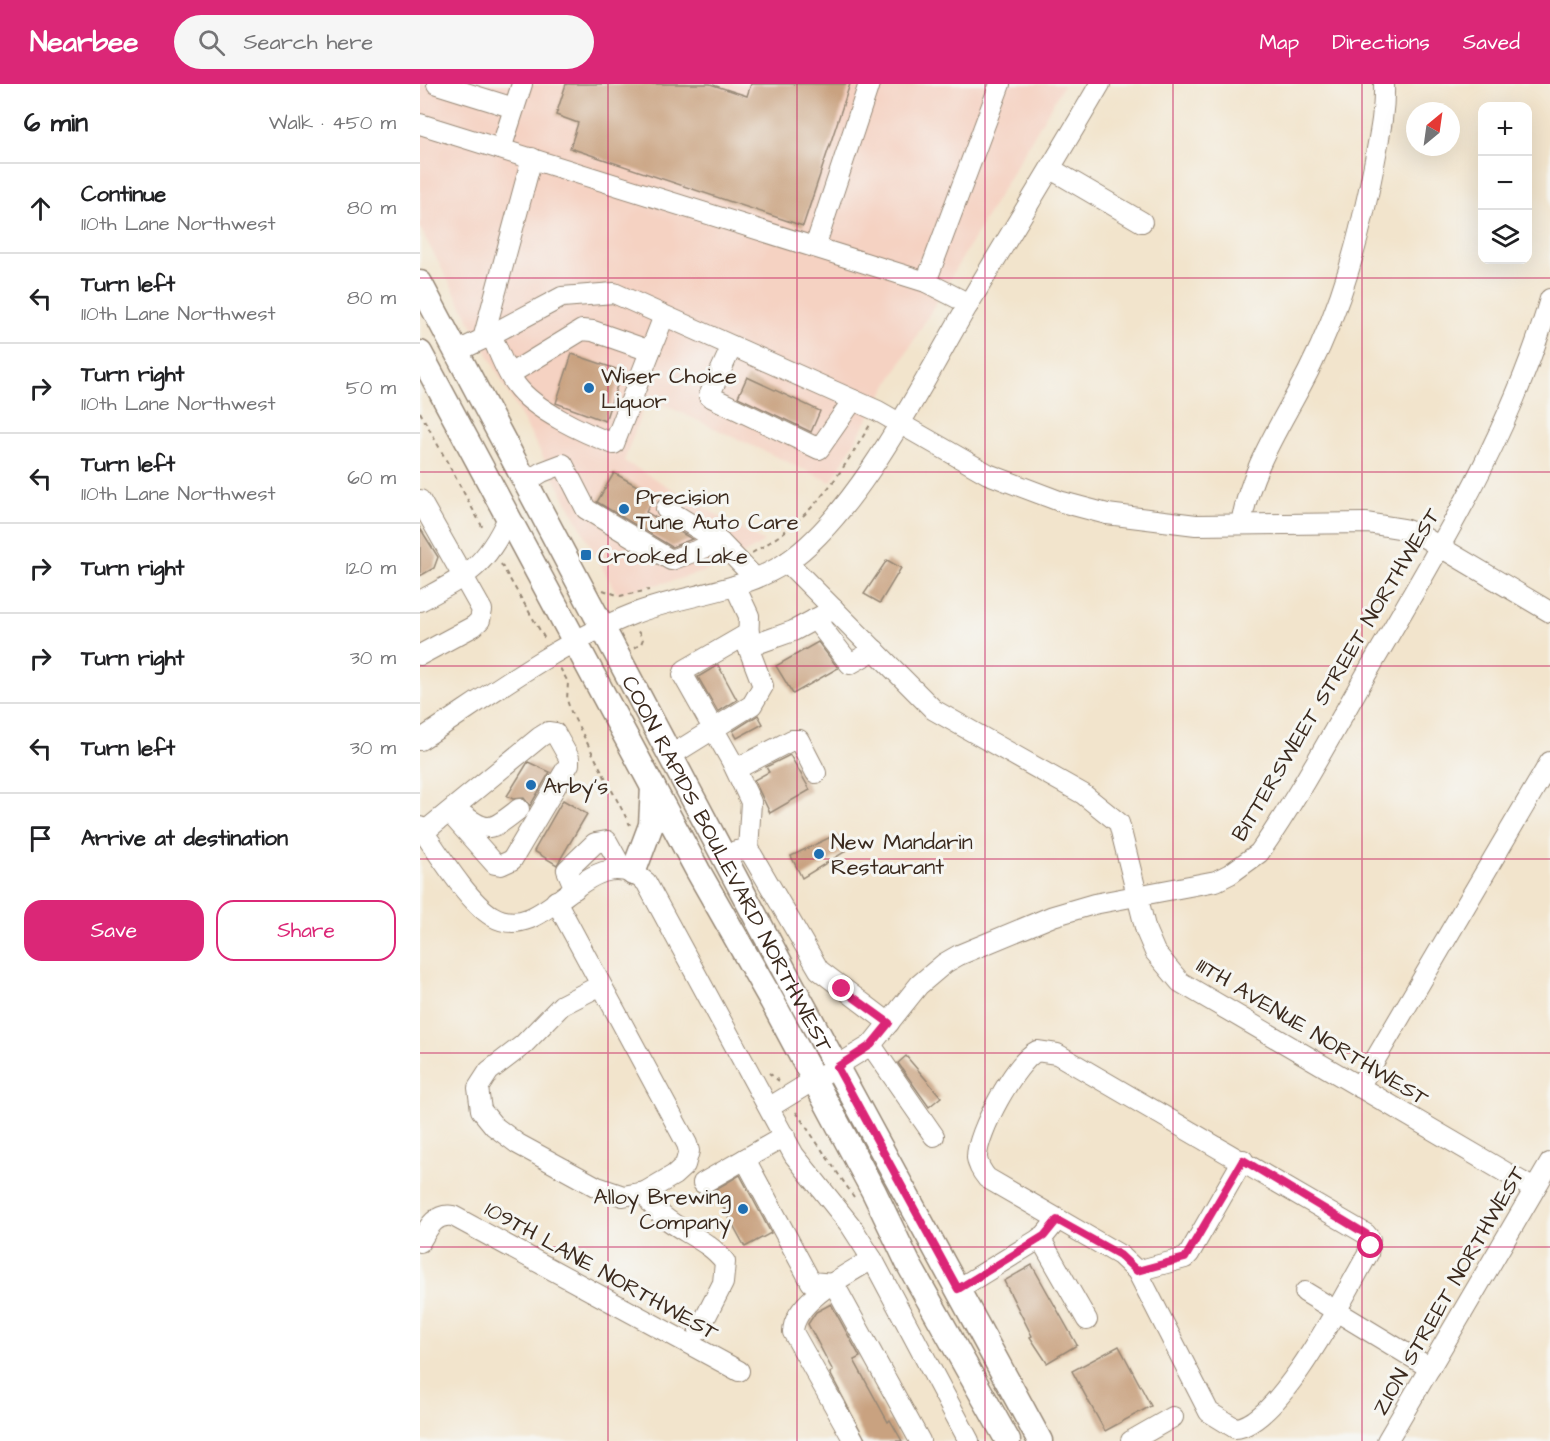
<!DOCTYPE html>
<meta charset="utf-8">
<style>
:root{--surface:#fff;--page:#f6f6f6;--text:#202124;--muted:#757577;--line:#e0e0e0;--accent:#db2777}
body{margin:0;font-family:"Architects Daughter",sans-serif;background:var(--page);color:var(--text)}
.controls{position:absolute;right:18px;top:18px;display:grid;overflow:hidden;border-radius:12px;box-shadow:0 6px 24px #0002}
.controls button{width:54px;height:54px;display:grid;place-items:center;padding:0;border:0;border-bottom:2px solid var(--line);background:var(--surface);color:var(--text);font:30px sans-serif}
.compass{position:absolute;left:986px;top:18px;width:54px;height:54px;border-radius:50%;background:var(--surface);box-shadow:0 6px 24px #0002;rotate:29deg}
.stop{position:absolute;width:18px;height:18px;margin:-14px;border:4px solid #db2777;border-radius:50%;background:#fff}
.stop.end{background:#db2777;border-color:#fff;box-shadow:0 2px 6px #0008}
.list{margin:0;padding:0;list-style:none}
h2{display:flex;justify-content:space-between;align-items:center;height:78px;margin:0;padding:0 24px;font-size:26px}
h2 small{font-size:20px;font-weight:400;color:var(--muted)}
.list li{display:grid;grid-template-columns:39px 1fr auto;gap:18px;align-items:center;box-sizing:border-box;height:90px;padding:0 24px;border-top:2px solid var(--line)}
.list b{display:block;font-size:22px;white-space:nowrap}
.list p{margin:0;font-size:20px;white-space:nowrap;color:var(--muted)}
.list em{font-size:20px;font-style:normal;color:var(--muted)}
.actions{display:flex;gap:12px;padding:18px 24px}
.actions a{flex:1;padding:14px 0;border:2px solid var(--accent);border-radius:18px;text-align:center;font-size:21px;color:var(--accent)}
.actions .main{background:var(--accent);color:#fff}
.icon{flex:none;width:33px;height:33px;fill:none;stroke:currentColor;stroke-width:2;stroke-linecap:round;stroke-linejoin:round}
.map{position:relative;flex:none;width:1130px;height:1357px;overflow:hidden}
header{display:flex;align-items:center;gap:36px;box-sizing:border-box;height:84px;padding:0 30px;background:var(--accent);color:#fff}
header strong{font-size:28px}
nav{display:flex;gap:33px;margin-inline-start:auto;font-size:21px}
.search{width:420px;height:54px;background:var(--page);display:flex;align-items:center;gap:15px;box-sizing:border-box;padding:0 21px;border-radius:33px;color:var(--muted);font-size:22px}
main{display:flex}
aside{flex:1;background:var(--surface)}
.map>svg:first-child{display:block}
</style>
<header>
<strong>Nearbee</strong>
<div class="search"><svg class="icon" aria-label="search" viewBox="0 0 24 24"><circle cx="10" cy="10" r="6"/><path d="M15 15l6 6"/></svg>Search here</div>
<nav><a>Map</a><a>Directions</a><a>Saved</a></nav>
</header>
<main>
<aside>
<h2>6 min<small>Walk · 450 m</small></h2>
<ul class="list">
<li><svg class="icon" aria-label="ahead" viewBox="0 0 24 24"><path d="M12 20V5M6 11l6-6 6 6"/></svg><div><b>Continue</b><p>110th Lane Northwest</p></div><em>80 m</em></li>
<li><svg class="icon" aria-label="left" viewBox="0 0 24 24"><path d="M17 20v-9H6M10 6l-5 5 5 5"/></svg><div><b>Turn left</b><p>110th Lane Northwest</p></div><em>80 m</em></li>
<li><svg class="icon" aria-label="right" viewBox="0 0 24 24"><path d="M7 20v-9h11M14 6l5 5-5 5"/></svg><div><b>Turn right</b><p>110th Lane Northwest</p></div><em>50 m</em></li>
<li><svg class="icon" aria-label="left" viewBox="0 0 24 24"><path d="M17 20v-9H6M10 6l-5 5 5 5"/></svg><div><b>Turn left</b><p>110th Lane Northwest</p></div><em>60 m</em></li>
<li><svg class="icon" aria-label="right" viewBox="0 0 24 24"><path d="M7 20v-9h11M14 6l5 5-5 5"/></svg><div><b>Turn right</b></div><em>120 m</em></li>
<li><svg class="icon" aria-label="right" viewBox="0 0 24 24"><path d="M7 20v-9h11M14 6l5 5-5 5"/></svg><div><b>Turn right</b></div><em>30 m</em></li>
<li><svg class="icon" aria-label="left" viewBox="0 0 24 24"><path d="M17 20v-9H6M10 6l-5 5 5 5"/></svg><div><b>Turn left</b></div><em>30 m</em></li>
<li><svg class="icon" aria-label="arrive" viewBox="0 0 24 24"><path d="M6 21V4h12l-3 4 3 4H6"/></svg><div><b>Arrive at destination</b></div></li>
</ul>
<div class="actions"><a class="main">Save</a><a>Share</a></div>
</aside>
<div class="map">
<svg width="1130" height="1357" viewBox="0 0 1130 1357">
<rect width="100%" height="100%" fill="#f6f6f2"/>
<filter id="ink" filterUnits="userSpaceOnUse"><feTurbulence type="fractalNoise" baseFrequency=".0167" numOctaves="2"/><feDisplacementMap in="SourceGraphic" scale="12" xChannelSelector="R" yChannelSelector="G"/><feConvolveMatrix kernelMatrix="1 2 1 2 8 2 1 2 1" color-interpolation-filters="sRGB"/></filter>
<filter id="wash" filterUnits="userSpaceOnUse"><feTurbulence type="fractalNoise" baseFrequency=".008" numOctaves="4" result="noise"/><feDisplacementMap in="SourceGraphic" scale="24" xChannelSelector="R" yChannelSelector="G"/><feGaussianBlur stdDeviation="1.35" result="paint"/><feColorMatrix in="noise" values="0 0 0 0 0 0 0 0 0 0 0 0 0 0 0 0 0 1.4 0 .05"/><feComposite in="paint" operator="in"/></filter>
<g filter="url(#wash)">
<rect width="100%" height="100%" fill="#f2e4cc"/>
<polygon fill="#f5d2c2" points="0,0 644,0 411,398 227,313 204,377 344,458 306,481 252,497 196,509 0,144"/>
<g id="blocks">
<g fill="#c9a280">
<polygon points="146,0 290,0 327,12 331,0 430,0 383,142 150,64 158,39 136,31"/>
<polygon points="152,270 202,287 185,337 136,319"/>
<polygon points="327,293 400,327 391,348 318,313"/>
<polygon points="194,389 235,412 226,428 272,455 252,463 177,418"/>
<polygon points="0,444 18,473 14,484 0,492"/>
<polygon points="467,476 481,484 460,519 444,510"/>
<polygon points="398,558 418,584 373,610 356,582"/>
<polygon points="298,581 317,616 298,628 278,593"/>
<polygon points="338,631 343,640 317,654 313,647"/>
<polygon points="370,671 390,706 350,729 334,696 349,688 346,683"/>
<polygon points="108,678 130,688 110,722 104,714 93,715 87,712"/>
<polygon points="143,716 167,730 137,781 114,767"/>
<polygon points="417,750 426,767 382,794 371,772"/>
<polygon points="486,972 521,1013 509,1023 478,979"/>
<polygon points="320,1091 351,1149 325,1163 294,1106"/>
<polygon points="612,1181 657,1261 627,1279 610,1253 612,1252 584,1197"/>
<polygon points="411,1220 440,1273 434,1276 468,1338 470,1336 482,1357 446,1357 410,1289 413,1287 388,1240 396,1228"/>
<polygon points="699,1262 731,1322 685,1347 652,1287"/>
</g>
</g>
</g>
<g filter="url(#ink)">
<use href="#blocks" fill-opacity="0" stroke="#968775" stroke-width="1.5"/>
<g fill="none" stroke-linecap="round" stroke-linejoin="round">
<defs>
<g id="minor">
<polyline points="17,0 94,24"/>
<polyline points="0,40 506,198 549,220"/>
<polyline points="81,65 102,0"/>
<polyline points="631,85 722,138"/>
<polyline points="395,163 449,0"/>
<polyline points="506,198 580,0"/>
<path d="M71,251C79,267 85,287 96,301C114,326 164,349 194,360L244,232"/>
<polyline points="63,255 142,213 194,209 458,327 568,390 642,418 687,430 776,441 947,439 984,445 1000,451 1130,528"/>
<polyline points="312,262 289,312 399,365 433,316"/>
<polyline points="38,267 63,255 112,74"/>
<polyline points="90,290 162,246 173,247 230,267"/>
<polyline points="106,398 122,388 143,380 166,425 251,476 300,458 335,494"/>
<polyline points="0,416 62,526 60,536 54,542 0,571"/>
<polyline points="246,425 300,458"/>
<path d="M821,440C831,382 863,338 889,286C922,221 940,153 954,81C959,54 965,28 964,0"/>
<polyline points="367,478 514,626 663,710 699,739 726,847 735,868 760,898 1114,1105"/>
<path d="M0,517C46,492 65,484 88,434"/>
<polyline points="395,535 430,580 455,566"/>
<polyline points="328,563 373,547 414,525"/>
<path d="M0,656C68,612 137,560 213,530C263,510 321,509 367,478C438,430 504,296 548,221C592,147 637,74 680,0"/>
<polyline points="250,672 332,621 343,602 328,563 329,532 315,502"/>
<polyline points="316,685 372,656 379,656 396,689"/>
<path d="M41,729C69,751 73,745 99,725"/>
<path d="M0,743C17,767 48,818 72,832C127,865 169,749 226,798L374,1071L431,1142L454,1178L549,1357"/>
<polyline points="4,748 120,653 128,648 135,649 149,674 149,680 92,776 81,781 75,780 29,728"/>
<polyline points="328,766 331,718 311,676 263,591 265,586 329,549"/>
<polyline points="316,767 328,766 332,771 399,886 469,939"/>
<polyline points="155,805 147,786 175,759 187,757 202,784"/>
<polyline points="136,817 267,1060 269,1067 265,1081 254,1091 225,1108 203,1112 177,1103 98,1060 74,1042 61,1026 58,1004 69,987 103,961 142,921 181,901"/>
<polyline points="451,961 514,1052"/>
<path d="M617,967L637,970L946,1150L950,1155L948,1170C926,1208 859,1342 815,1344L789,1328L717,1187L700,1171L567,1094C562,1088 558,1082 557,1074C556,1050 596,977 617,967Z"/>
<polyline points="939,1003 1130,678"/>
<path d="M350,1023L451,961L499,901L525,879L539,871L633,832L674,820L796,797L810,790L839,769C883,706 919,636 958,570C1025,455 1093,343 1130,215"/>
<polyline points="325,1075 391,1198 414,1200 500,1357"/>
<polyline points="283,1099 365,1052"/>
<path d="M225,1108C240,1145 283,1148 305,1178L303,1199L279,1246"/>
<polyline points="620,1154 667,1236"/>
<path d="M0,1158C8,1144 15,1129 33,1132L319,1287"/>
<polyline points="717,1187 765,1174 769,1170 823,1076"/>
<polyline points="538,1205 624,1152 637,1136"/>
<polyline points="885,1208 1010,1284"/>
<path d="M434,1357L373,1248C374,1216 427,1191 452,1175"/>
<polyline points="711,1357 753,1333"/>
<polyline points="967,1357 1130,1079"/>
</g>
<g id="major">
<path id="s1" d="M0,199L365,888L620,1357"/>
<polyline points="0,269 278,787 352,917 454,1108 489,1181 588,1357"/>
<polyline points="213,789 231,741 233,703"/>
</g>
</defs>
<use href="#minor" stroke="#968775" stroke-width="22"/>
<use href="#major" stroke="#968775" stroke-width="27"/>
<g stroke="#968775" stroke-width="2" stroke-dasharray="4.5 4.5" stroke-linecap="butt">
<polyline points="0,328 64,446"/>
<path d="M332,469C391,436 416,397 450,341"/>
<polyline points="81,480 125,555"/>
<polyline points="183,506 200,512 229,506"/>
<polyline points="214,564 221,560 223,555 217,546"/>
<polyline points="140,584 148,598 147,616 151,628 210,741"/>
<polyline points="349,989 359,997"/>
<polyline points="376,1028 434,1113"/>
</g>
<use href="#minor" stroke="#fff" stroke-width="20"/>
<use href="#major" stroke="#fff" stroke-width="24"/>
</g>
</g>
<g fill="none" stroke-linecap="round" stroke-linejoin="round" filter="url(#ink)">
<polyline stroke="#db2777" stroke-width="8" points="422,905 469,939 451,961 417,983 538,1205 624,1152 637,1136 700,1171 717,1187 765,1174 823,1076 946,1150 951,1162"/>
</g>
<path fill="none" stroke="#c2185b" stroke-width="1.5" stroke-opacity="0.55" d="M188,0V1357M377,0V1357M565,0V1357M753,0V1357M942,0V1357M0,194H1130M0,388H1130M0,582H1130M0,775H1130M0,969H1130M0,1163H1130"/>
<g fill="#1f6fb2" stroke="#f6f6f2" stroke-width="2">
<circle cx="169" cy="304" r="6"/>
<circle cx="204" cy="425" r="6"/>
<rect x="160" y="465" width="12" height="12" rx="3"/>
<circle cx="111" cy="701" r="6"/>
<circle cx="399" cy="770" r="6"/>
<circle cx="323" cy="1125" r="6"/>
</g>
<g text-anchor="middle" stroke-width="6" stroke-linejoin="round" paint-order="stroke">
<g font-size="22" fill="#3b2a1e" stroke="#f6f6f2" text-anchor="start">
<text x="181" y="299">Wiser Choice<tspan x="181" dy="25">Liquor</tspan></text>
<text x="216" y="420">Precision<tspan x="216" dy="25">Tune Auto Care</tspan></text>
<text x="178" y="479">Crooked Lake</text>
<text x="123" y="709">Arby's</text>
<text x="411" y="765">New Mandarin<tspan x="411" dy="25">Restaurant</tspan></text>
<text x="311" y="1120" text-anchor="end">Alloy Brewing<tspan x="311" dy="25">Company</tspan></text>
</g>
<g font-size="22" fill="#3b2a1e" stroke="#f6f6f2">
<text transform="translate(915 590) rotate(-59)" y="8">BITTERSWEET STREET NORTHWEST</text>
<text dy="8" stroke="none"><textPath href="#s1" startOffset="657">COON RAPIDS BOULEVARD NORTHWEST</textPath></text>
<text transform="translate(893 947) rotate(31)" y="8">111TH AVENUE NORTHWEST</text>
<text transform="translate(182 1186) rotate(29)" y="8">109TH LANE NORTHWEST</text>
<text transform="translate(1028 1206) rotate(-60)" y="8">ZION STREET NORTHWEST</text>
</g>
</g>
</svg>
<div class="controls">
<button>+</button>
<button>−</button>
<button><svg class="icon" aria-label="layers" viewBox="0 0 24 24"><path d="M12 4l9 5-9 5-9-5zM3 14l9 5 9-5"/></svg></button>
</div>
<svg class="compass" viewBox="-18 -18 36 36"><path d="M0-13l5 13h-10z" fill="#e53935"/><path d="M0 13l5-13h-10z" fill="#757577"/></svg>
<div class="stop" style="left:951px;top:1162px"></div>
<div class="stop end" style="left:422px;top:905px"></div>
</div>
</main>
